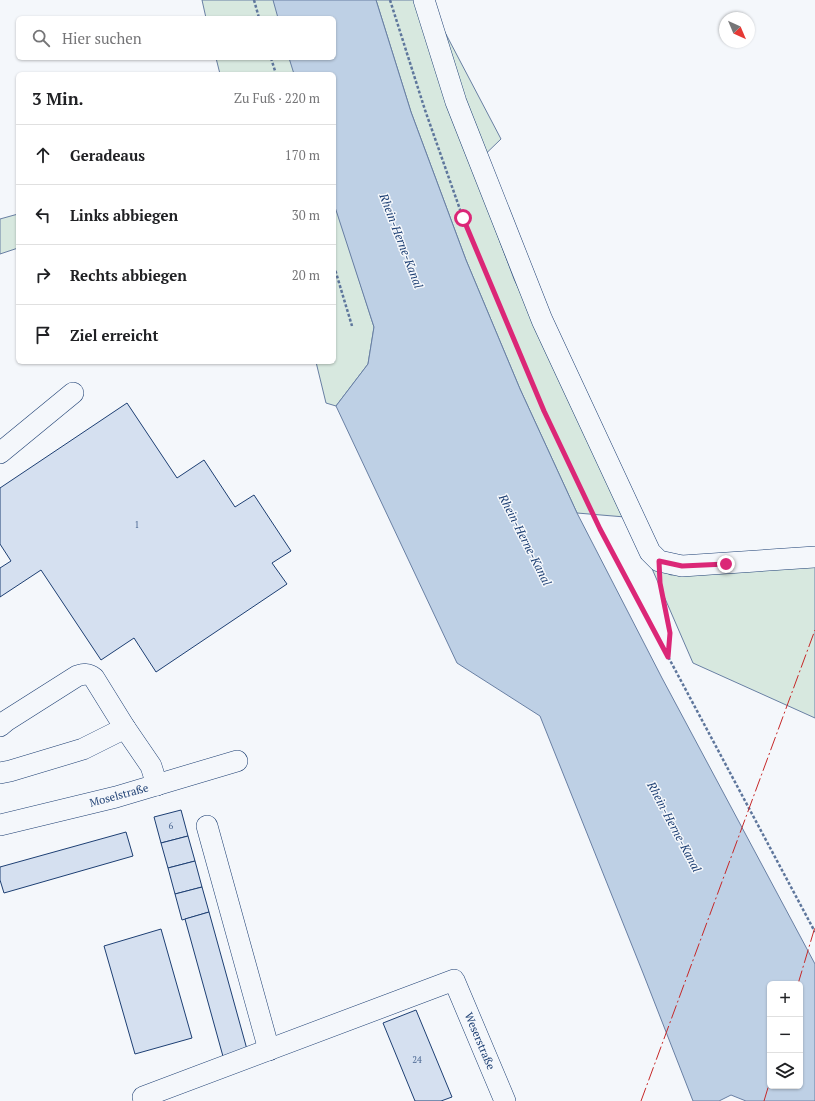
<!DOCTYPE html>
<html lang="de">
<meta charset="utf-8">
<style>
:root{--surface:#fff;--page:#f2f2f2;--text:#202124;--muted:#757577;--line:#e0e0e0}
body{margin:0;font-family:"PT Serif",serif;background:var(--page);color:var(--text)}
.controls{position:absolute;right:12px;bottom:12px;display:grid;overflow:hidden;border-radius:6px;box-shadow:0 1px 3px #0004}
.controls button{width:36px;height:36px;display:grid;place-items:center;padding:0;border:0;border-bottom:1px solid var(--line);background:var(--surface);color:var(--text);font:20px sans-serif}
.compass{position:absolute;left:719px;top:12px;width:36px;height:36px;border-radius:50%;background:var(--surface);box-shadow:0 1px 3px #0004;rotate:136deg}
.stop{position:absolute;width:12px;height:12px;margin:-9px;border:3px solid #db2777;border-radius:50%;background:#fff}
.stop.end{background:#db2777;border-color:#fff;box-shadow:0 1px 4px #0008}
.list{margin:0;padding:0;list-style:none}
h2{display:flex;justify-content:space-between;align-items:center;height:52px;margin:0;padding:0 16px;font-size:17px}
h2 small{font-size:13px;font-weight:400;color:var(--muted)}
.list li{display:grid;grid-template-columns:26px 1fr auto;gap:12px;align-items:center;box-sizing:border-box;height:60px;padding:0 16px;border-top:1px solid var(--line)}
.list b{display:block;font-size:15px;white-space:nowrap}
.list em{font-size:13px;font-style:normal;color:var(--muted)}
.icon{flex:none;width:22px;height:22px;fill:none;stroke:currentColor;stroke-width:2;stroke-linecap:round;stroke-linejoin:round}
.map{position:relative;flex:none;width:815px;height:1101px;overflow:hidden}
.search{position:absolute;background:var(--surface);box-shadow:0 1px 3px #0004;left:16px;top:16px;width:320px;height:44px;display:flex;align-items:center;gap:10px;box-sizing:border-box;padding:0 14px;border-radius:6px;color:var(--muted);font-size:15px}
.panel{position:absolute;background:var(--surface);box-shadow:0 1px 3px #0004;left:16px;top:72px;width:320px;height:292px;border-radius:6px}
.map>svg:first-child{display:block}
</style>
<div class="map">
<svg width="815" height="1101" viewBox="0 0 815 1101">
<rect width="100%" height="100%" fill="#f4f7fb"/>
<g fill="#d7e8df" stroke="#687fa3">
<polygon points="202,0 274,0 279,18 206,18"/>
<polygon points="376,0 432,0 438,19 501,139 472,167 514,279 625,517 577,513 520,389 466,260 411,112"/>
<polygon points="216,58 290,58 295,74 220,74"/>
<polygon points="334,201 374,327 368,364 336,406 326,403 316,362 334,362"/>
<polygon points="18,214 18,248 0,254 0,219"/>
<polygon points="650,564 671,575 698,571 815,566 815,718 693,663"/>
</g>
<path fill="#bed0e5" stroke="#687fa3" fill-rule="evenodd" d="M273,0H376L411,112L466,260L520,389L577,513L662,678L815,964V1101H746L731,1095L719,1101H693L643,973L540,716L457,663L336,406L368,364L374,327L334,204V74H294L289,58H334V18H278ZM770,984H800V1086H770Z"/>
<g fill="#d5e0f0" stroke="#1d3f73">
<polygon points="127,403 177,478 204,460 235,507 254,495 291,551 272,563 287,584 156,672 134,638 101,660 41,570 0,597 0,568 11,561 0,544 0,488"/>
<polygon points="181,810 188,836 161,843 154,817"/>
<polygon points="126,832 133,856 4,893 0,880 0,867"/>
<polygon points="188,836 195,861 168,868 161,843"/>
<polygon points="195,861 202,887 175,894 168,868"/>
<polygon points="202,887 209,912 182,920 175,894"/>
<polygon points="209,912 248,1053 224,1060 185,919"/>
<polygon points="161,929 192,1038 135,1054 104,946"/>
<polygon points="416,1010 452,1097 441,1101 415,1101 383,1023"/>
</g>
<g fill="none" stroke-linecap="round" stroke-linejoin="round">
<defs>
<g id="minor">
<polyline points="424,0 456,102 542,320 650,552 659,561 682,566 815,557"/>
<polyline points="0,453 73,393"/>
<path d="M0,726L6,721L77,676C84,674 88,673 94,678L125,728L151,766L157,785"/>
<polyline points="0,773 10,771 83,749 125,728"/>
<polyline points="0,825 116,797 237,761"/>
<polyline points="207,826 269,1050"/>
<polyline points="143,1097 454,980 505,1101"/>
</g>
</defs>
<use href="#minor" stroke="#1d3f73" stroke-width="22"/>
<g stroke="#5e769c" stroke-width="2.5" stroke-dasharray="3 2" stroke-linecap="butt">
<polyline points="254,0 259,18"/>
<polyline points="390,0 425,110 463,218 544,411 600,529 815,932"/>
<polyline points="271,58 276,74"/>
<polyline points="334,266 352,326"/>
<polyline points="660,581 670,633 668,656"/>
</g>
<use href="#minor" stroke="#f4f7fb" stroke-width="21"/>
<g stroke="#c62828" stroke-width="1" stroke-dasharray="14 3 2 3" stroke-linecap="butt">
<polyline points="798,984 815,927"/>
<polyline points="641,1101 815,630"/>
<polyline points="764,1101 770,1081"/>
</g>
</g>
<g fill="none" stroke-linecap="round" stroke-linejoin="round">
<polyline stroke="#db2777" stroke-width="5" points="463,218 544,411 600,529 668,657 670,633 660,583 659,561 682,566 726,564"/>
</g>
<g text-anchor="middle" stroke-width="3" stroke-linejoin="round" paint-order="stroke">
<g font-size="9" fill="#4b6792">
<text x="137" y="528">1</text>
<text x="171" y="829">6</text>
<text x="417" y="1063">24</text>
</g>
<g font-size="11" fill="#1d3f73" stroke="#f4f7fb">
<text transform="translate(119 795) rotate(-15)" y="4">Moselstraße</text>
<text transform="translate(480 1041) rotate(67)" y="4">Weserstraße</text>
</g>
<g font-size="12" font-style="italic" fill="#1d3f73" stroke="#f4f7fb">
<text transform="translate(401 241) rotate(69)" y="4">Rhein-Herne-Kanal</text>
<text transform="translate(525 540) rotate(63)" y="4">Rhein-Herne-Kanal</text>
<text transform="translate(674 827) rotate(62)" y="4">Rhein-Herne-Kanal</text>
</g>
</g>
</svg>
<div class="controls">
<button>+</button>
<button>−</button>
<button><svg class="icon" aria-label="layers" viewBox="0 0 24 24"><path d="M12 4l9 5-9 5-9-5zM3 14l9 5 9-5"/></svg></button>
</div>
<svg class="compass" viewBox="-18 -18 36 36"><path d="M0-13l5 13h-10z" fill="#e53935"/><path d="M0 13l5-13h-10z" fill="#757577"/></svg>
<div class="stop" style="left:463px;top:218px"></div>
<div class="stop end" style="left:726px;top:564px"></div>
<div class="search"><svg class="icon" aria-label="search" viewBox="0 0 24 24"><circle cx="10" cy="10" r="6"/><path d="M15 15l6 6"/></svg>Hier suchen</div>
<section class="panel">
<h2>3 Min.<small>Zu Fuß · 220 m</small></h2>
<ul class="list">
<li><svg class="icon" aria-label="ahead" viewBox="0 0 24 24"><path d="M12 20V5M6 11l6-6 6 6"/></svg><div><b>Geradeaus</b></div><em>170 m</em></li>
<li><svg class="icon" aria-label="left" viewBox="0 0 24 24"><path d="M17 20v-9H6M10 6l-5 5 5 5"/></svg><div><b>Links abbiegen</b></div><em>30 m</em></li>
<li><svg class="icon" aria-label="right" viewBox="0 0 24 24"><path d="M7 20v-9h11M14 6l5 5-5 5"/></svg><div><b>Rechts abbiegen</b></div><em>20 m</em></li>
<li><svg class="icon" aria-label="arrive" viewBox="0 0 24 24"><path d="M6 21V4h12l-3 4 3 4H6"/></svg><div><b>Ziel erreicht</b></div></li>
</ul>
</section>
</div>
